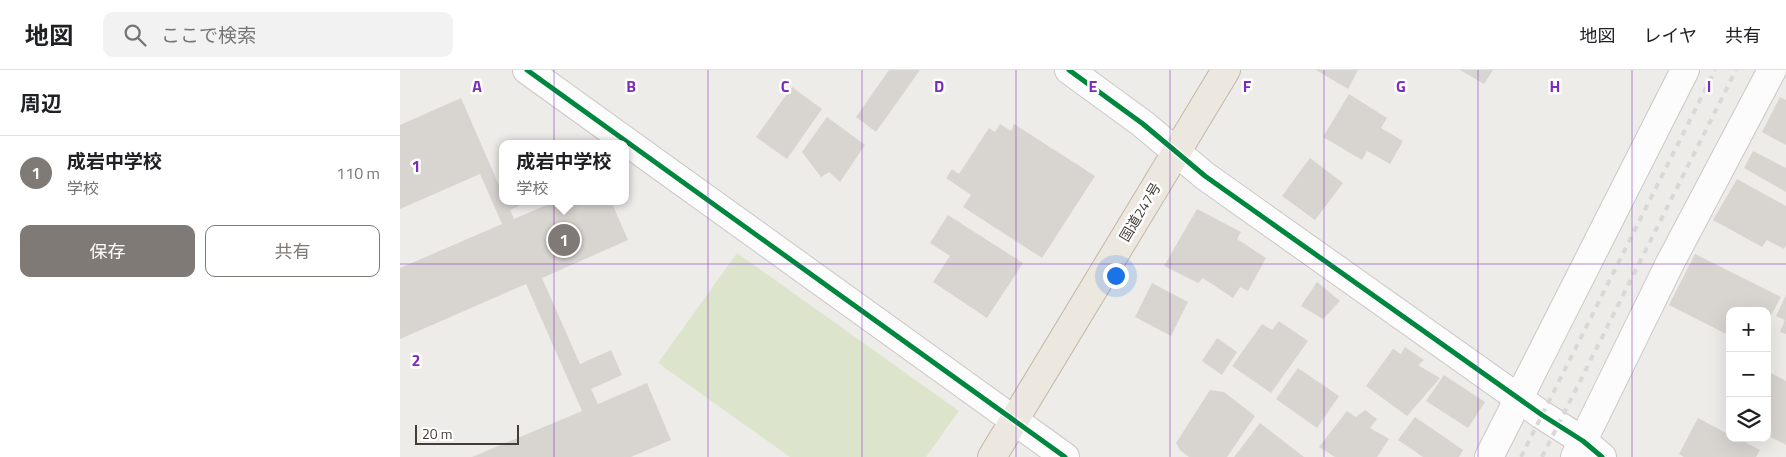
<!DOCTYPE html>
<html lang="ja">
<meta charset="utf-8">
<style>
:root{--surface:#fff;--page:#f2f2f2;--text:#202124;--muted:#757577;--line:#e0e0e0;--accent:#7f7a75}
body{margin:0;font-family:"Titillium Web","Noto Sans JP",sans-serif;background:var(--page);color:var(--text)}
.controls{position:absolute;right:15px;bottom:15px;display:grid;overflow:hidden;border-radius:10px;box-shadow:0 5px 20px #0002}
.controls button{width:45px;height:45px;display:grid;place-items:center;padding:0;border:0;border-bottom:1px solid var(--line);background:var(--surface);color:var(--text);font:25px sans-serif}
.scale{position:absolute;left:15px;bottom:12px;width:104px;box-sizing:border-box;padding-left:5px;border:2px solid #433d36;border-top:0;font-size:14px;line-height:18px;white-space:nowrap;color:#433d36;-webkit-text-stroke:4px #fff;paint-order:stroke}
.you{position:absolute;left:715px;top:205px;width:18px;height:18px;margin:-12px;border:4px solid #fff;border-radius:50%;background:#1a73e8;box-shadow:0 0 0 8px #1a73e833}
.badge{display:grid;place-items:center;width:32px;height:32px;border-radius:50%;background:var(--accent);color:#fff;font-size:16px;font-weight:700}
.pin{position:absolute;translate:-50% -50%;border:2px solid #fff;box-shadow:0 1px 5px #0006}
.popup{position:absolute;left:99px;top:70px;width:130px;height:65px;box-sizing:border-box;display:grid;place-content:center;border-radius:10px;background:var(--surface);filter:drop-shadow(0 1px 4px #0005);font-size:16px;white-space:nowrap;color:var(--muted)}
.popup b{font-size:19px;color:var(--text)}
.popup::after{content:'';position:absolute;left:50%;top:100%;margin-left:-10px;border:10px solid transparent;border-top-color:var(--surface)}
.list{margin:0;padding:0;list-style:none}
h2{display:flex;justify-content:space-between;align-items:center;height:65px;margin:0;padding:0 20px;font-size:21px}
h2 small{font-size:16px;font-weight:400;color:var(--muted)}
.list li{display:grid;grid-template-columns:32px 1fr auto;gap:15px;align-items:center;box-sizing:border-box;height:75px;padding:0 20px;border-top:1px solid var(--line)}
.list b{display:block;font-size:19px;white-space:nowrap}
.list p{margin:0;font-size:16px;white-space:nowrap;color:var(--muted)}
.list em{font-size:16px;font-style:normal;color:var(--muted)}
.actions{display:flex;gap:10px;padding:15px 20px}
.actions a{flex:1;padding:11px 0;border:1px solid var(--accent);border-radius:10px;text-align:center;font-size:18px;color:var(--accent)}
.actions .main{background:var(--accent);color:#fff}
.icon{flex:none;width:28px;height:28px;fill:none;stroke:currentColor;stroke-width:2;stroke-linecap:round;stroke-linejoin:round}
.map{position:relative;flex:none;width:1386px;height:387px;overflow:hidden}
header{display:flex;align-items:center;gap:30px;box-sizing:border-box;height:70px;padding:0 25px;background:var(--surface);border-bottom:1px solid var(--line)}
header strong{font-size:24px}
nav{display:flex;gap:28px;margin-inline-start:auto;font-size:18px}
.search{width:350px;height:45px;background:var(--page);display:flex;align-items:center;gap:12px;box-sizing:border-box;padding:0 18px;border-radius:10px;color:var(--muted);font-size:19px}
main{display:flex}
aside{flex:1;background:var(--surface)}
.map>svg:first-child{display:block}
</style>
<header>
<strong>地図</strong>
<div class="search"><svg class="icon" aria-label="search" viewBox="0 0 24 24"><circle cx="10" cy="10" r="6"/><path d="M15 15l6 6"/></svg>ここで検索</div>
<nav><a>地図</a><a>レイヤ</a><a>共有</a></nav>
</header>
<main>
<aside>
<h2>周辺<small></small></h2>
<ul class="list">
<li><span class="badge">1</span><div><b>成岩中学校</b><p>学校</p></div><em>110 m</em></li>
</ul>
<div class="actions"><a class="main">保存</a><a>共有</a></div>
</aside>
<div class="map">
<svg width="1386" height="387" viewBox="0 0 1386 387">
<rect width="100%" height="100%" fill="#eeece9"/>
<polygon fill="#dce5cb" points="337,183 559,341 526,387 390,387 258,293"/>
<g fill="#d8d5d1">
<polygon points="489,0 520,0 476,62 456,47"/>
<polygon points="916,0 958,0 948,19"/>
<polygon points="1060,0 1093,0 1084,14"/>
<polygon points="392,17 422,39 387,89 356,67"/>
<polygon points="949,24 987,48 981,58 1003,71 990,94 967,81 962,90 923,67"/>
<polygon points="1380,27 1386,30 1386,75 1362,62"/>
<polygon points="61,28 99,115 103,113 103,131 129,131 110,140 114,149 156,131 211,131 228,170 142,208 180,294 211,280 222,305 191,319 198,334 247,313 271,370 231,387 72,387 182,341 126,214 0,269 0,198 102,154 80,104 0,139 0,55"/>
<polygon points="427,47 465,75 440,112 429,102 421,107 402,82"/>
<polygon points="600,54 611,61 614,54 695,106 642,188 563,137 571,125 546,108 552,99 559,104 589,58 595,62"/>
<polygon points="1353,81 1386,98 1386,122 1344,98"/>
<polygon points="910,88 943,113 915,150 882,126"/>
<polygon points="1337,109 1386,136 1386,175 1384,179 1367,170 1362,177 1313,150"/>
<polygon points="797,139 841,162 837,169 866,188 848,221 840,217 833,228 803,208 798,213 764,196"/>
<polygon points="548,145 623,193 587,248 533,212 550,186 530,173"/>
<polygon points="1295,184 1381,227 1367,253 1367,241 1330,241 1330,266 1269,235"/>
<polygon points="917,212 940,231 923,249 901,236"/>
<polygon points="752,213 788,232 771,266 735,247"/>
<polygon points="1386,225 1386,264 1380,262 1385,250 1376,246"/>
<polygon points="879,251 908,271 871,323 832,296 862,254 872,260"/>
<polygon points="817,268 837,282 822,305 802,291"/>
<polygon points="1005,277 1024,290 1018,295 1040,308 1007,346 966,316 993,279 1001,284"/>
<polygon points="898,298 939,326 917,358 876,329"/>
<polygon points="1367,301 1386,311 1386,375 1367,365"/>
<polygon points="1044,305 1085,332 1068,358 1026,331"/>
<polygon points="810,320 824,322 855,346 827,387 789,387 780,380 776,373"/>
<polygon points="965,340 977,349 970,358 989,369 977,387 935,387 919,377 947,341 956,347"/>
<polygon points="1015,347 1063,380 1059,387 1023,387 998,370"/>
<polygon points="1298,348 1330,365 1330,368 1337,368 1360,380 1356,387 1284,387 1279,384"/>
<polygon points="860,353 904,387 834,387"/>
</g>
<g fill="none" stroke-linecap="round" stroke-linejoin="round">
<defs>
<g id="minor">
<polyline points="127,0 665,387"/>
<polyline points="1089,387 1285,0"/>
<polyline points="1175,387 1270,193 1372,0"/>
</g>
<polyline id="tertiary" points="669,0 743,54 805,106 1142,345 1183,371 1202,387"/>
<polyline id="trunk" points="592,387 826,0"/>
</defs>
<use href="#minor" stroke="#cac8c5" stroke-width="30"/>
<use href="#tertiary" stroke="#cac8c5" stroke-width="30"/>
<use href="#trunk" stroke="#c3b7a8" stroke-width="30"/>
<use href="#minor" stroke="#fcfcfc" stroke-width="28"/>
<use href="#tertiary" stroke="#fcfcfc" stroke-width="28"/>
<use href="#trunk" stroke="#ece7df" stroke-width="28"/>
<g stroke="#d8d8d7" stroke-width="4" stroke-dasharray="6 6" stroke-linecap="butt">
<polyline points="1121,387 1315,0"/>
<polyline points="1142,387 1336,0"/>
</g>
<defs>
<g id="cycleway">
<polyline points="127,0 665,387"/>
<polyline points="669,0 743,54 805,106 1142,345 1183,371 1202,387"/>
</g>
</defs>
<use href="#cycleway" stroke="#fff" stroke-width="8"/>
<use href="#cycleway" stroke="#00873e" stroke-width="5"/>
</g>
<path fill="none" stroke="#7b2cbf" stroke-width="1" stroke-opacity="0.55" d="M154,0V387M308,0V387M462,0V387M616,0V387M770,0V387M924,0V387M1078,0V387M1232,0V387M0,194H1386"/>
<g text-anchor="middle" stroke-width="5" stroke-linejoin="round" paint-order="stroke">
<g font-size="14" fill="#433d36" stroke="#fff">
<text transform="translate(740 142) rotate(-59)" y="5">国道247号</text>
</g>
</g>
<g font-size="16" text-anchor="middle" font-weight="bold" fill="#7b2cbf" stroke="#fff" stroke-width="5" stroke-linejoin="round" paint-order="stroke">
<text x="77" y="22">A</text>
<text x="231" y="22">B</text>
<text x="385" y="22">C</text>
<text x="539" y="22">D</text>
<text x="693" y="22">E</text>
<text x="847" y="22">F</text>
<text x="1001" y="22">G</text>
<text x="1155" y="22">H</text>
<text x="1309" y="22">I</text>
<text x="16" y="102">1</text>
<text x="16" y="296">2</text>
</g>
</svg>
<div class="controls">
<button>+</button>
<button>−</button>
<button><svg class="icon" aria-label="layers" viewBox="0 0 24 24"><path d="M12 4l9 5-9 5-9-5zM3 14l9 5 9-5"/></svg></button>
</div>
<div class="scale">20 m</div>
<div class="you"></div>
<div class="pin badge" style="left:164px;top:170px">1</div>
<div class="popup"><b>成岩中学校</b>学校</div>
</div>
</main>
